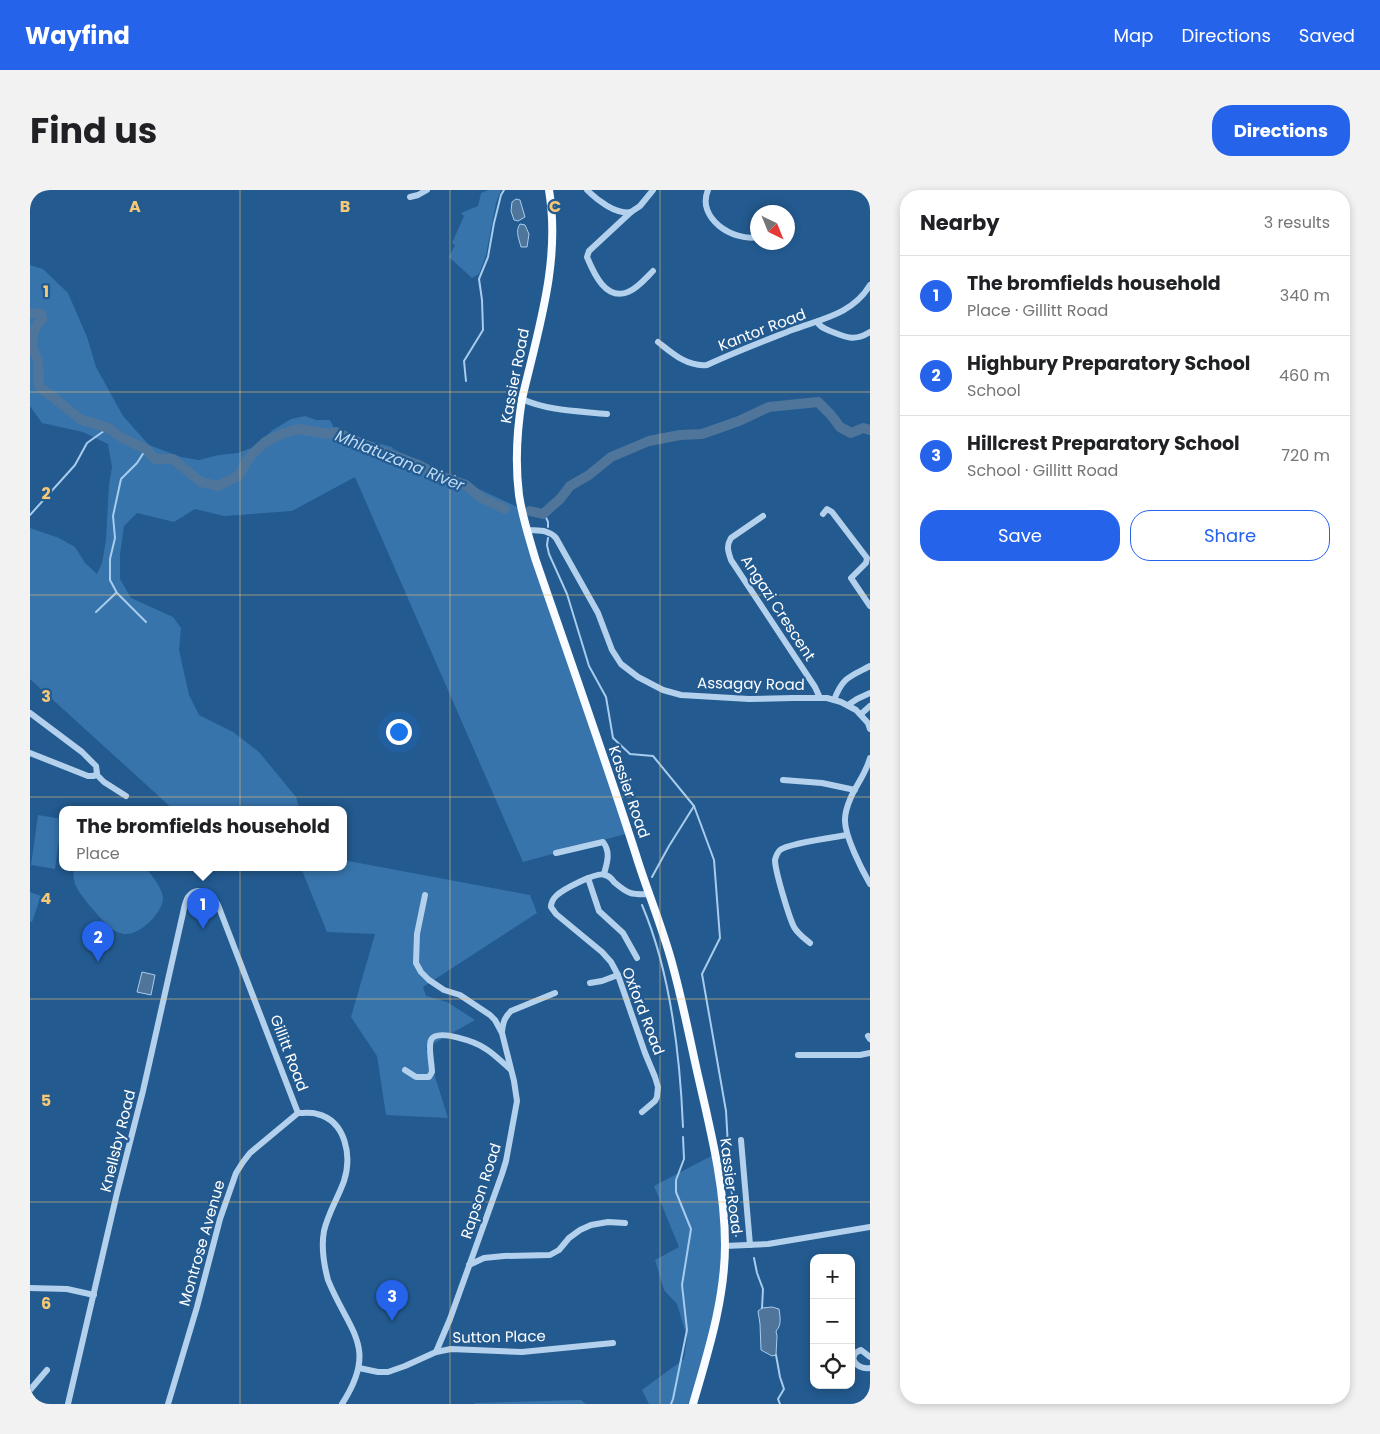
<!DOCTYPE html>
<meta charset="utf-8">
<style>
:root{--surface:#fff;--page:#f2f2f2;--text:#202124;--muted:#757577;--line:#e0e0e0;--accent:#2563eb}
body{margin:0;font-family:Poppins,sans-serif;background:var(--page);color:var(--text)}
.controls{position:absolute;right:15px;bottom:15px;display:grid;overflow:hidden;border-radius:10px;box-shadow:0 2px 8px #0003}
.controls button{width:45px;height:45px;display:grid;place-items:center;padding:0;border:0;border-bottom:1px solid var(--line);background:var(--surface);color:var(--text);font:25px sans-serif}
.compass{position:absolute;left:720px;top:15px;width:45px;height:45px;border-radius:50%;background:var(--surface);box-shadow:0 2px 8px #0003;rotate:137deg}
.you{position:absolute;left:368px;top:541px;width:18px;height:18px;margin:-12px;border:4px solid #fff;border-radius:50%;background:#1a73e8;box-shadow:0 0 0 8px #1a73e833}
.badge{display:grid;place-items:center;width:32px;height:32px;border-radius:50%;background:var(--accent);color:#fff;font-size:16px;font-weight:700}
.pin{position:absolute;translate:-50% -41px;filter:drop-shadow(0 1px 2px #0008)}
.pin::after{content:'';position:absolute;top:26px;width:18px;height:15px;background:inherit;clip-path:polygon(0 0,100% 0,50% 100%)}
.popup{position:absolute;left:29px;top:616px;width:288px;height:65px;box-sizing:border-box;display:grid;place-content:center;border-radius:10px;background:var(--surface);filter:drop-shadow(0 1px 4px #0005);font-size:16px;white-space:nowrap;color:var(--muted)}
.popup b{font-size:19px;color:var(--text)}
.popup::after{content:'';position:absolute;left:50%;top:100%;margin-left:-10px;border:10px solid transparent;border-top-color:var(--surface)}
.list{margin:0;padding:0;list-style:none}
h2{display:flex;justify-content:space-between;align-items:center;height:65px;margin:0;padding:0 20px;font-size:21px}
h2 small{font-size:16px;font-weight:400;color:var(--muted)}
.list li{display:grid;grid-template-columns:32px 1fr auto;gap:15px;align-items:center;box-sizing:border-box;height:80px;padding:0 20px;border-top:1px solid var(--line)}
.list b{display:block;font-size:19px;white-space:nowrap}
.list p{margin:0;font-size:16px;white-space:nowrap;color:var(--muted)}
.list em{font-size:16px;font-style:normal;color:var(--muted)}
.actions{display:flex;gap:10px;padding:15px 20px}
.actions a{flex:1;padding:11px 0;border:1px solid var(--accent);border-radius:20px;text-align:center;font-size:18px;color:var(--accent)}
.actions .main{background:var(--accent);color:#fff}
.icon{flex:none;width:28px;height:28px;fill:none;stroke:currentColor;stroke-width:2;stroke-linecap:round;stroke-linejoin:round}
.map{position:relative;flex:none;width:840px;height:1214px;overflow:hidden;border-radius:20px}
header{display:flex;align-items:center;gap:30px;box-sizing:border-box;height:70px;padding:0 25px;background:var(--accent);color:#fff}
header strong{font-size:24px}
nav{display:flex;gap:28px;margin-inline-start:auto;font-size:18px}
.intro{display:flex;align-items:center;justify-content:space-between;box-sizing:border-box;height:120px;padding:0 30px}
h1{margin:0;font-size:35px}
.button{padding:12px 22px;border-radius:20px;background:var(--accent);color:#fff;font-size:18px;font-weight:700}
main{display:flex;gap:30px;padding:0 30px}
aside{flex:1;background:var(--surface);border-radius:20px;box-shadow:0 2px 8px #0003}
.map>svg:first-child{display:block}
</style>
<header>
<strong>Wayfind</strong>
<nav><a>Map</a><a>Directions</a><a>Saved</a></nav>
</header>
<div class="intro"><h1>Find us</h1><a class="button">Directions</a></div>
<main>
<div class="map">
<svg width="840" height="1214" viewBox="0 0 840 1214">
<rect width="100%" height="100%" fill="#235a8f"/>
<g fill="#3774ac">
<polygon points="459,0 471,0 466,13 456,65 449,84 442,88 419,67 425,55 422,53 434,26 431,23 448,16 451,3"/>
<polygon points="0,75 13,79 38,103 57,147 66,177 93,226 119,255 151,267 169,270 189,265 208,263 221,258 243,240 261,229 275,226 286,230 300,230 306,242 362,257 363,259 492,319 599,643 493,672 325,287 262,321 194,326 165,319 144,332 107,323 94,336 90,364 90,389 101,408 143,427 151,438 149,460 159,505 169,525 203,542 229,562 266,607 270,620 144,620 0,489 0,338 29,348 45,357 55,373 67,384 72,373 76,350 79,295 82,277 78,254 53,242 12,233 0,216"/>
<polygon points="8,625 32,629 25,679 1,675"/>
<polygon points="313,670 500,705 507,723 393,797 396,806 417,812 445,830 396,858 418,928 356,925 347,866 321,827 345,744 297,742 271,678 313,678"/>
<path d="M45,678H116C122,686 132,697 133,708C133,723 109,746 94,744C90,743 87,742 83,740C75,734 50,706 46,696C44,691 42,683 45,678Z"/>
<polygon points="0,702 11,706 2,732 0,731"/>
<polygon points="685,964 694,1033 690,1110 663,1214 619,1214 612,1200 654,1169 657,1147 647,1114 634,1100 625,1070 649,1057 624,996"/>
<polygon points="551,1210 556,1214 444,1214 444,1213"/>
</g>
<g fill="#4f759b" stroke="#a7cced">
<polygon points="486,9 490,10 495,27 488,31 484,30 481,21 482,12"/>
<path d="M490,34L495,35L499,44L497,57H491C489,49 485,41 490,34Z"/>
<polygon points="112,782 125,785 121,805 107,802"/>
<path d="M742,1117L749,1119C750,1127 752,1135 746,1141L747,1146L746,1165L742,1166L731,1160L730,1134L728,1121L732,1118Z"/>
</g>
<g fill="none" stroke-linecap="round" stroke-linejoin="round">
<g stroke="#a7cced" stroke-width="2">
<polyline points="436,191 434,171 453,140 452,110 449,89 458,67 464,33 471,5 474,0"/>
<polyline points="787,214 788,212"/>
<polyline points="116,259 107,273 91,289 83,326 85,348 80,369 80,390 87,403 116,432"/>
<polyline points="423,291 425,286"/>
<polyline points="514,323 518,332 518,337"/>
<polyline points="0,325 45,275 57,253 78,238"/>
<polyline points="518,348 517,355 519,364 537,404 559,476 576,507 583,548 600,564 623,566 664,616 684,670 690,748 672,784 696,921 699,974 706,1046"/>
<polyline points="66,422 86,403"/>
<polyline points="622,687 639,656 664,616"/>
<path d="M612,715C641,783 650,864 653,937"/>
<polyline points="724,1068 727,1083 733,1099 732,1118"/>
<polyline points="746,1165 750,1187 754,1199 748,1209 750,1214"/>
<polyline points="641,1214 643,1209 657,1140 652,1095 661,1039 646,1002 646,990 654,969 653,947"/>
</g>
<g stroke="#4f759b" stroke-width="10">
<polyline points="0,123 11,124 12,129 6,136 3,144 2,157 8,170 9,197 28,211 50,229 78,238 94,249 116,259 125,269 143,269 171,292 188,296 208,286 220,267 235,252 254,243 269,239 298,244 306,242 340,257 391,276 407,285 436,295 450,307 475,319"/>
<polyline points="500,321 513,324 530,309 540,296 559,285 581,267 619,251 650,245 672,244 709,231 739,217 788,212 801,225 810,237 821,243 833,238 840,240"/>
</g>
<g stroke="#b3d1ec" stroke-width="6">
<path d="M557,0C567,10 586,25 601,22"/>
<path d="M678,0C666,28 703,52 728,47"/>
<polyline points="380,7 388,5 397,0"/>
<path d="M623,81C616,88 608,98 598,102C576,111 564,84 557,67L559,61L601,22L610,16L623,0"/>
<path d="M787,132C791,138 794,138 800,141C815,147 824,152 840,142"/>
<path d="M628,152C642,163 657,177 677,175C705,162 734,151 762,140C791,129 823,124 840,95"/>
<path d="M492,209C518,221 549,221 577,224"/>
<polyline points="793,324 797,319 802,322 837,368 836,373 821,388 840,416"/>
<path d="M733,326L701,348C696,356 698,361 701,370L785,497L790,508"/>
<path d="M497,340C508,341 518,339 526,348L568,423L582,460L591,474L608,487L633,500L651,505L719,509L763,508H797L811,512L826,520L838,533L840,539"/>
<path d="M804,510C813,487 819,487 840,476"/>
<polyline points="818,515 827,509 840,503"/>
<polyline points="0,523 52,562 66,576 67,583 64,586 58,586 0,563"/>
<polyline points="831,524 840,516"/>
<path d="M840,568C836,583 827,594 821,607C818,614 815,622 815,629C814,645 832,680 840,694"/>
<polyline points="66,584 74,592 96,606"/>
<polyline points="753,590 792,593 825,600"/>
<path d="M526,663L573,652C581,662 577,673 574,684"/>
<polyline points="558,688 569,721 593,743 607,768"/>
<polyline points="395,705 387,744 386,773 391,782 399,790 414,800 430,805 460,825 465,830 472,843 484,891 487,911 476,971 472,984 420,1129 406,1162"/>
<path d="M780,753C774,748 768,744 764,737C759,727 745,681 745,670C746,666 747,663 750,660C759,653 805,647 817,645"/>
<polyline points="560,793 572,791 588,785"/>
<path d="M472,842C473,833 474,828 481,821L525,803"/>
<polyline points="838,846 840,849"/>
<polyline points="768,865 830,865 840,863"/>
<path d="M375,880L386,887H399L402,882C402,875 398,856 401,850C407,838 446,852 456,859C464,864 472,872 480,879"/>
<path d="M612,922L625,911L627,907L628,897L625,887L615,863L588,785L581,772L572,762L526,724L521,717C521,713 522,710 526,706C532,700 567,681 575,685C579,686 582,689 584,692C598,704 601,705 620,704"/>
<path d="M268,923C274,923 281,922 287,924C316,931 322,966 314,991C308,1008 298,1023 294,1041C291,1057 294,1075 298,1090C319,1142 349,1157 312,1214"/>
<polyline points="711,950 720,1055"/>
<polyline points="695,1056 738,1054 840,1037"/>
<polyline points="439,1075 454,1068 474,1066 520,1065 529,1060 539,1048 550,1040 561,1035 578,1032 595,1033"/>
<polyline points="0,1098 37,1099 64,1105"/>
<path d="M840,1167L831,1160L825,1163L823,1169C826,1176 833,1179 840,1178"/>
<polyline points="329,1178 348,1182 358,1182 375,1176 406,1162 421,1159 492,1162 583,1153"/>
<polyline points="0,1200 17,1180"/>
<path d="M38,1214L87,1003L113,901L153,723C154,718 155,712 158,707C168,694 183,705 188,715L268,923"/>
<polyline points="138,1214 167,1117 190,1029 206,983 213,972 220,963 268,923"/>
</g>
<path stroke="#f8fbff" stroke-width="8" d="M519,0C531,71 508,140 492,209C487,240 485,273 489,305C492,326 499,347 505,368C539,467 574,565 606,665C617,701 632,736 642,773C652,809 659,845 667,881C680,938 695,996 695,1055C695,1109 678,1162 663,1214"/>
</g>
<path fill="none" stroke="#f7c976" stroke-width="1" stroke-opacity="0.55" d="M210,0V1214M420,0V1214M630,0V1214M0,202H840M0,405H840M0,607H840M0,809H840M0,1012H840"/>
<g text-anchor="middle" stroke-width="4.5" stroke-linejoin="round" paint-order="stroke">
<g font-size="15" fill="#fff" stroke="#235a8f">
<text transform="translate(732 140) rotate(-21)" y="5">Kantor Road</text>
<text transform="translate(485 186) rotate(-79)" y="5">Kassier Road</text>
<text transform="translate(748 418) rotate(57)" y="5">Angazi Crescent</text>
<text transform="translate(721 494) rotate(1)" y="5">Assagay Road</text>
<text transform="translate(599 602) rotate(71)" y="5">Kassier Road</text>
<text transform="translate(613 821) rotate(69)" y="5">Oxford Road</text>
<text transform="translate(259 863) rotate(69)" y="5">Gillitt Road</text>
<text transform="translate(88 951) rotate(-76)" y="5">Knellsby Road</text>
<text transform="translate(701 996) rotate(83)" y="5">Kassier Road</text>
<text transform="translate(451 1001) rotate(-72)" y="5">Rapson Road</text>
<text transform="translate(172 1053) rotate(-74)" y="5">Montrose Avenue</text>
<text transform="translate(469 1147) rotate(-1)" y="5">Sutton Place</text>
</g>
<g font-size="16" font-style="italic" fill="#bfdaf3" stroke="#235a8f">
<text transform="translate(370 270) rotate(22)" y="6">Mhlatuzana River</text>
</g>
</g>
<g font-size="16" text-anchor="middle" font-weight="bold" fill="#f7c976" stroke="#235a8f" stroke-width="4.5" stroke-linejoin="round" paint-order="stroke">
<text x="105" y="22">A</text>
<text x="315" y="22">B</text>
<text x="525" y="22">C</text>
<text x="16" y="107">1</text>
<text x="16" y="309">2</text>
<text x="16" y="512">3</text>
<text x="16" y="714">4</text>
<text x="16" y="916">5</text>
<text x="16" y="1119">6</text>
</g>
</svg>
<div class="controls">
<button>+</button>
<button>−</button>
<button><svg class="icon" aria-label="locate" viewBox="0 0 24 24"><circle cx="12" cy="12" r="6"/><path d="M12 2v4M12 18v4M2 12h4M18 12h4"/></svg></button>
</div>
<svg class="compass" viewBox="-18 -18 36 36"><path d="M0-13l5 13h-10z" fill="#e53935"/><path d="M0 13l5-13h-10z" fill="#757577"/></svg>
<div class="you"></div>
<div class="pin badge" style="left:173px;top:739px">1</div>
<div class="popup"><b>The bromfields household</b>Place</div>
<div class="pin badge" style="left:68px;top:772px">2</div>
<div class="pin badge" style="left:362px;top:1131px">3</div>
</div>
<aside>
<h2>Nearby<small>3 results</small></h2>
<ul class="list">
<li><span class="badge">1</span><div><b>The bromfields household</b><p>Place · Gillitt Road</p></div><em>340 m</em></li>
<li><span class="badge">2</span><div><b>Highbury Preparatory School</b><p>School</p></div><em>460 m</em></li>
<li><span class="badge">3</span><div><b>Hillcrest Preparatory School</b><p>School · Gillitt Road</p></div><em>720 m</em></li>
</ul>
<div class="actions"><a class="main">Save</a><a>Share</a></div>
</aside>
</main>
